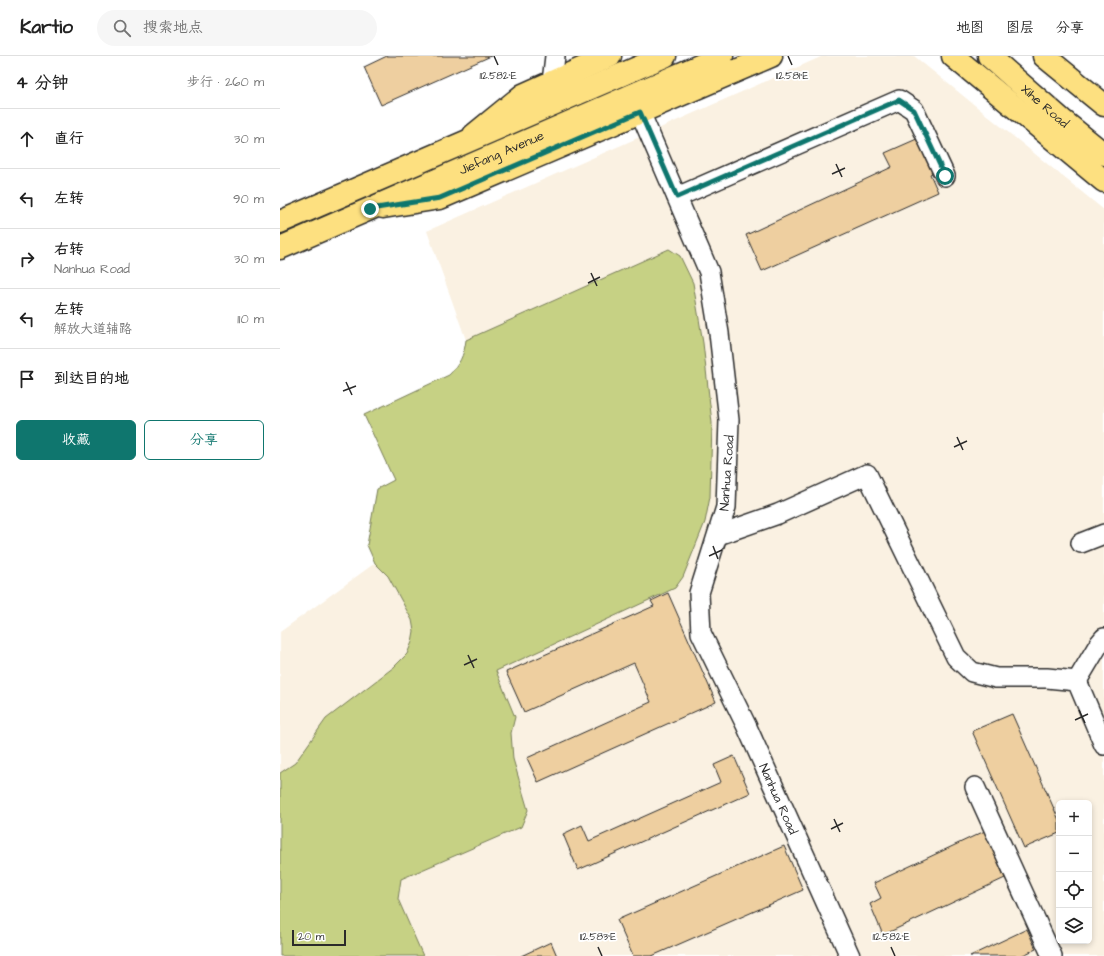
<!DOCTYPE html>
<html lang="zh">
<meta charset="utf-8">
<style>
:root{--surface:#fff;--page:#f6f6f6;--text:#222;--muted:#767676;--line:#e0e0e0;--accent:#0f766e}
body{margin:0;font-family:"Architects Daughter","LXGW WenKai TC",sans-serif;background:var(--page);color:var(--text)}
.controls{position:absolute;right:12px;bottom:12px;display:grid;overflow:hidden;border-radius:6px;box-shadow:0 2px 6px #0003}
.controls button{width:36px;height:36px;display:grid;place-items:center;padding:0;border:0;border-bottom:1px solid var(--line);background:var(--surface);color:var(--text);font:20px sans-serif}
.scale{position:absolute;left:12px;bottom:10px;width:54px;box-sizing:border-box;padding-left:4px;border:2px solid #2b2b2b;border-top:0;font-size:11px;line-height:14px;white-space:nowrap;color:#2b2b2b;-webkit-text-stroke:3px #fff;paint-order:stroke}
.stop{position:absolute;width:12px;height:12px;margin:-9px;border:3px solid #0f766e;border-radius:50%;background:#fff}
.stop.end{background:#0f766e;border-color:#fff;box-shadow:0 1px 4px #0008}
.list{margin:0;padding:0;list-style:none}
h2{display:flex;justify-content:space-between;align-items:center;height:52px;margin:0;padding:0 16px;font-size:17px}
h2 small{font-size:13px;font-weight:400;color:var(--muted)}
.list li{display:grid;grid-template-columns:26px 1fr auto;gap:12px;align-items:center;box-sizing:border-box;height:60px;padding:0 16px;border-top:1px solid var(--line)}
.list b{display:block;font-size:15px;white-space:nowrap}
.list p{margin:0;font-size:13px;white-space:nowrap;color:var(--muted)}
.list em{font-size:13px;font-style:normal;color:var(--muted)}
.actions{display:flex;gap:8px;padding:12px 16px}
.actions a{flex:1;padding:9px 0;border:1px solid var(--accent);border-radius:6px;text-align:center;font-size:14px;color:var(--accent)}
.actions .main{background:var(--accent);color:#fff}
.icon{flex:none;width:22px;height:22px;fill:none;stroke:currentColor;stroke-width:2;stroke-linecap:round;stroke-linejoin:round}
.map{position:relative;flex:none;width:824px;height:900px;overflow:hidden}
header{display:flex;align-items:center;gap:24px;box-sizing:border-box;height:56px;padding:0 20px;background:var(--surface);border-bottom:1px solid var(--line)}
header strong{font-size:19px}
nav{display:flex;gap:22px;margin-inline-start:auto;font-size:14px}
.search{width:280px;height:36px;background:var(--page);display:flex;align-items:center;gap:10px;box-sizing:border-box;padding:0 14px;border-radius:22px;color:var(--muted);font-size:15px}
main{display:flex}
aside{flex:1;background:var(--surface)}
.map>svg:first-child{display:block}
</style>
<header>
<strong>Kartio</strong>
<div class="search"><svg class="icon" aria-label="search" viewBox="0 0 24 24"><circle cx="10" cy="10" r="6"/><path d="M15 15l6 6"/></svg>搜索地点</div>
<nav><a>地图</a><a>图层</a><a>分享</a></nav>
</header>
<main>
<aside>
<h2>4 分钟<small>步行 · 260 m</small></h2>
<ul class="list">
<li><svg class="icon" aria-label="ahead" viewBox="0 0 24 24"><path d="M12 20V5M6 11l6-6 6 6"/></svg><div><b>直行</b></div><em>30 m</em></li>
<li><svg class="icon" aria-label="left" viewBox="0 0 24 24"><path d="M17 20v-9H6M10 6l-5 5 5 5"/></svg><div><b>左转</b></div><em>90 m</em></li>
<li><svg class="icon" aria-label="right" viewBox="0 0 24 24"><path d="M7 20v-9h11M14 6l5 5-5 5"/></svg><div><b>右转</b><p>Nanhua Road</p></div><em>30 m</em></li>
<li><svg class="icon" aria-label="left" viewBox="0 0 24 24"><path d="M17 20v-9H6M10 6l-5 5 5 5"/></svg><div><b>左转</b><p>解放大道辅路</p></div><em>110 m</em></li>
<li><svg class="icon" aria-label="arrive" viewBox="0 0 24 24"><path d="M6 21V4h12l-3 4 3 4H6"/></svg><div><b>到达目的地</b></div></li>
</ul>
<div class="actions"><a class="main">收藏</a><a>分享</a></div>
</aside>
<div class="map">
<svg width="824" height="900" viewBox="0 0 824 900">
<rect width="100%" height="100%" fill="#fff"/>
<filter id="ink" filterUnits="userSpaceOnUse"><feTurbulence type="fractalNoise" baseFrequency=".025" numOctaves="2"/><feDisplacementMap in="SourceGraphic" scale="8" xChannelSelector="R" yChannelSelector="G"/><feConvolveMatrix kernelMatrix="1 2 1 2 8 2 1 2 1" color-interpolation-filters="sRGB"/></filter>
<g filter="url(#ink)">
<path fill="#faf1e2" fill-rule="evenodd" d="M543,0H634L824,154V900H0V576L95,507L87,489L97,433L114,424L84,359L169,319L179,309L185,296L186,284L147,175ZM779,747H809V885H779Z"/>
<path fill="#c6d184" stroke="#787e58" d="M389,193L400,200L413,227L423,287L432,367L430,441L425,466L403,521L395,532L216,615L235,661L231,677L233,703L248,754L241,771L121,823L118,843L143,900H0V717L15,707L46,663L114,611L127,598L132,586L134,575L132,564L108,520L95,507L87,489L97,433L114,424L84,359L169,319C179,309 184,300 186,284Z"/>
<g fill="#eecfa0" stroke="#2b2b2b">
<polygon points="107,0 211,0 101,49 84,11"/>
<polygon points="639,82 654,116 650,118 658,136 482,215 466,179 612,111 605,97"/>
<polygon points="388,537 436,646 258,726 247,702 371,646 354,607 244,656 226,616 374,550 371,545"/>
<polygon points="732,658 779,764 779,777 744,792 692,675"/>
<polygon points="454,700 470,737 298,814 283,778 302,769 309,785 441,726 434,709"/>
<polygon points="707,774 724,809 720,811 725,822 603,879 590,848 601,842 594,827"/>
<polygon points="504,790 523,834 372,900 353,900 337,864"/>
<polygon points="747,873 756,893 741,900 690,900"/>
<polygon points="271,886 277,900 241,900"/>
</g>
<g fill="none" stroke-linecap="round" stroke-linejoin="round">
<defs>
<g id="minor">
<polyline points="272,26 275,0"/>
<path id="s1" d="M360,56L429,216L439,277L449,364L446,451L419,537L421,577L466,669L570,900"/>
<polyline points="397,141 619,44 634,54 665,120"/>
<polyline points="438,479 498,458 587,418 676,601 692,616 716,622 767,622 797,625 824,689"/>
<polyline points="801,487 824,478"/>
<polyline points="797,625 819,588 824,582"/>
<polyline points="695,731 772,900"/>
</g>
<g id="major">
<polyline points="673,0 824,125"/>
<path id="s2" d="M709,0L782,64L824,98"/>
<polyline points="764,0 824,49"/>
<polyline points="194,79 243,39 330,0"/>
<polyline points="103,151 160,142 491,0"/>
</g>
<g id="highway">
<polyline points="0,166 385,0"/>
<path id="s3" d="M0,192L442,0"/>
</g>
</defs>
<use href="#minor" stroke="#2b2b2b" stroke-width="22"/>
<use href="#major" stroke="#2b2b2b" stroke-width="25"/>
<use href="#highway" stroke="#2b2b2b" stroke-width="25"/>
<use href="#minor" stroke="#fff" stroke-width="19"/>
<use href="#major" stroke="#fde080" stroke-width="22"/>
<use href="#highway" stroke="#fde080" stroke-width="22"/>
</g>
</g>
<g fill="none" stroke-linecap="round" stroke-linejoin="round" filter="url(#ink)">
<polyline stroke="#0f766e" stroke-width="5" points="90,153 160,142 360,56 397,141 619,44 634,54 665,120"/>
</g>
<path fill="none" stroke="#2b2b2b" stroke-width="1.5" d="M214,0L218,9M508,0L512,9M556,108L562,121M552,118L565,112M311,217L317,230M308,227L320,221M66,326L72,339M63,335L76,330M677,381L683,394M674,391L687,385M433,490L438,503M429,500L442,494M188,599L194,612M184,609L197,603M799,654L805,667M795,664L808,658M554,763L560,776M551,773L563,767M318,891L322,900M611,891L615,900"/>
<g text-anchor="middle" stroke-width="3.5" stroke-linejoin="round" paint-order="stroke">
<g font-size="13" fill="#2b2b2b" stroke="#fff">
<text dy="5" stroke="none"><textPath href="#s2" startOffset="75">Xihe Road</textPath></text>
<text dy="5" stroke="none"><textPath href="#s3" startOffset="241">Jiefang Avenue</textPath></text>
<text transform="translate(446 417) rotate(-86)" y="5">Nanhua Road</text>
<text dy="5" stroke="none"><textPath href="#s1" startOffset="724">Nanhua Road</textPath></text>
</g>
</g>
<g font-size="10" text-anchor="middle" fill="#2b2b2b" stroke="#fff" stroke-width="3.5" stroke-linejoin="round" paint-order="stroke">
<text x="218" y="23">112.582°E</text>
<text x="512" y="23">112.581°E</text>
<text x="318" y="884">112.583°E</text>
<text x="611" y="884">112.582°E</text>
</g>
</svg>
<div class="controls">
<button>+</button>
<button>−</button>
<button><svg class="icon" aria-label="locate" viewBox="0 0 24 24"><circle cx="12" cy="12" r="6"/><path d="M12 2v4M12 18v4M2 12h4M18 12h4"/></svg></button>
<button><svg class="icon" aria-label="layers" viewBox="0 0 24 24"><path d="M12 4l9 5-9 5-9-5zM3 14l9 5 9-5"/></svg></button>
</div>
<div class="scale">20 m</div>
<div class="stop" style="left:665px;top:120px"></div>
<div class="stop end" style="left:90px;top:153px"></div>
</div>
</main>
